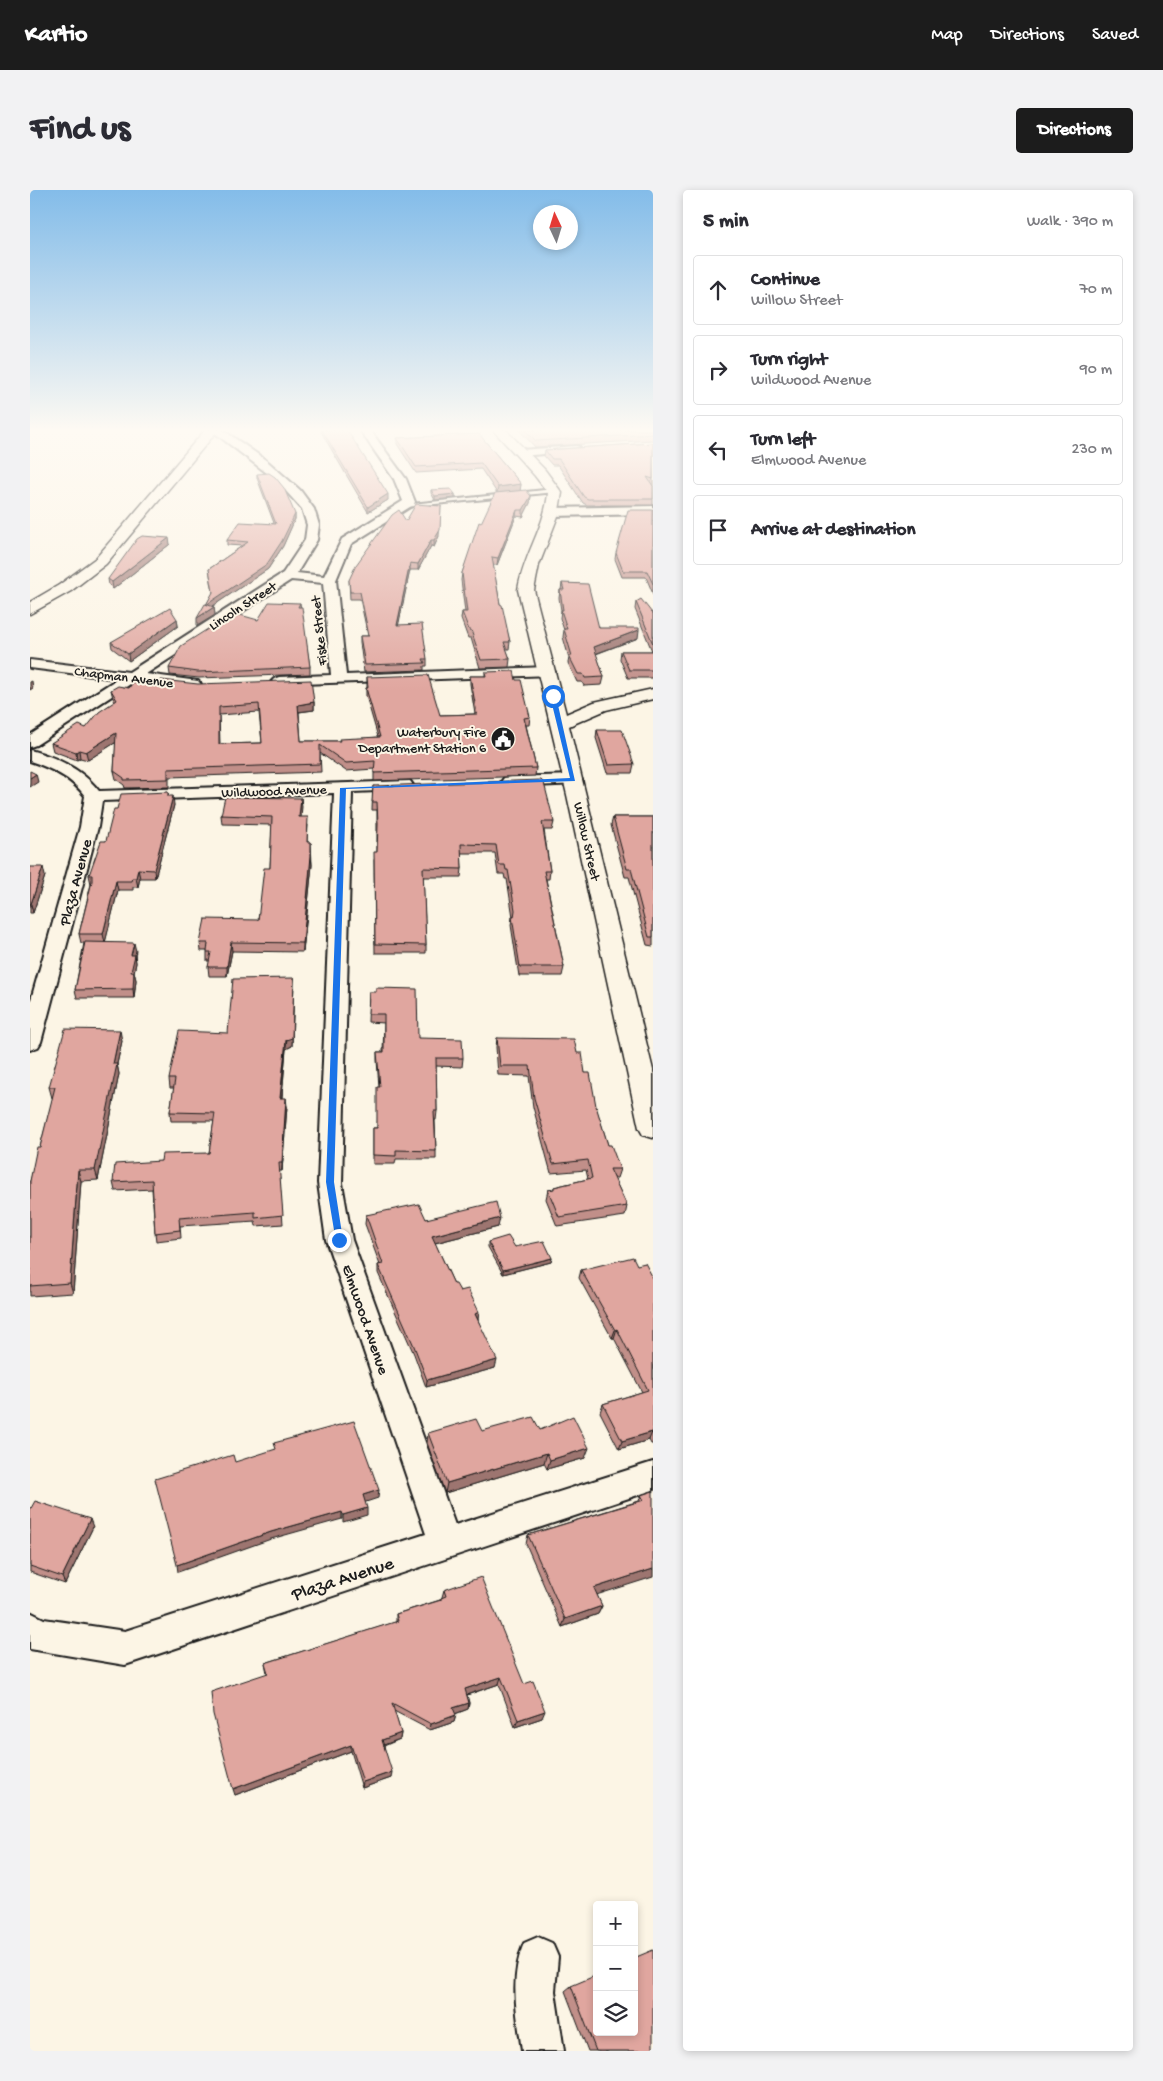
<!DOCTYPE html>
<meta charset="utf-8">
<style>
:root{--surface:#fff;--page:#f2f2f3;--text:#2b2b33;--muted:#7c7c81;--line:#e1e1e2;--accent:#1c1c1c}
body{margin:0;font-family:"Gochi Hand",sans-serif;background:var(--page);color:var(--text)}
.controls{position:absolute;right:15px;bottom:15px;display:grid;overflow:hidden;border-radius:5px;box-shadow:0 2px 8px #0003}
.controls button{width:45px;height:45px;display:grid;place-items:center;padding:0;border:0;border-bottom:1px solid var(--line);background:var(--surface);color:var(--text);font:25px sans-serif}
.compass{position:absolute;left:503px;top:15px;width:45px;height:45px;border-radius:50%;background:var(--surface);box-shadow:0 2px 8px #0003;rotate:356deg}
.stop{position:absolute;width:15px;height:15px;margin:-11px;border:4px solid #1a73e8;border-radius:50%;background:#fff}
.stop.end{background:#1a73e8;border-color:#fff;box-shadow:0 1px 5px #0008}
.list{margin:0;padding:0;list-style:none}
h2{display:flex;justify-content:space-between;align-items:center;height:65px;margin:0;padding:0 20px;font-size:21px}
h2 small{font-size:16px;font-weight:400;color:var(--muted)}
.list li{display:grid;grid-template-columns:32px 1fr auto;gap:15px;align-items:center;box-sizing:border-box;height:70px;margin:0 10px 10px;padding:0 10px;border:1px solid var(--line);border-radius:5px}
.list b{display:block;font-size:19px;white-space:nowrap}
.list p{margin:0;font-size:16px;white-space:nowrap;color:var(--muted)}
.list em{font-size:16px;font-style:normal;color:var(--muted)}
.icon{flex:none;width:28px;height:28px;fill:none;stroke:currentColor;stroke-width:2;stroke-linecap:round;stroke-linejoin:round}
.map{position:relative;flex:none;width:623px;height:1861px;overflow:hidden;border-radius:5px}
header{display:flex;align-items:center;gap:30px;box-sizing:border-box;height:70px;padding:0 25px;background:var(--accent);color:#fff}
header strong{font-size:24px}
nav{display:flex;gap:28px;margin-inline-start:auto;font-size:18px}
.intro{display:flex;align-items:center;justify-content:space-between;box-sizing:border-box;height:120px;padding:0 30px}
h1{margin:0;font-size:35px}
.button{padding:12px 22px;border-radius:5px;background:var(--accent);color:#fff;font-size:18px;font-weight:700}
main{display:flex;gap:30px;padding:0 30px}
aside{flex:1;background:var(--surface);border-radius:5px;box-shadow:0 2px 8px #0003}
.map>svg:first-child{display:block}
</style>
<header>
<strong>Kartio</strong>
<nav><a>Map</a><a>Directions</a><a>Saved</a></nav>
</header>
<div class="intro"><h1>Find us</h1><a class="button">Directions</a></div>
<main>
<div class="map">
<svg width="623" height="1861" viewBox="0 0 623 1861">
<rect width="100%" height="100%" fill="#fcf5e5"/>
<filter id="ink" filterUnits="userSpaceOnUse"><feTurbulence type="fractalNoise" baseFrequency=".02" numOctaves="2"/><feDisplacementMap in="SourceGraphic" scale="10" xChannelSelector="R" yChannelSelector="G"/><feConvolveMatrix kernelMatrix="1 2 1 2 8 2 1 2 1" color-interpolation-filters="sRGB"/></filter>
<g filter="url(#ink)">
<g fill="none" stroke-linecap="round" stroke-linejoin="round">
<defs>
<polygon id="service" points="524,299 526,302 375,317 372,315"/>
<g id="minor">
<polygon points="181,240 193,240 237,271 270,300 284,319 289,335 287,350 267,383 294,386 312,349 373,311 364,289 330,240 340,240 376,289 385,312 383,315 321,354 306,390 316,485 517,477 522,479 525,482 522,485 244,495 241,492 244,489 249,487 301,485 293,393 261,390 116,484 168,491 171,494 168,497 163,499 105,491 6,555 0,557 0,545 87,489 0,478 0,470 99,482 253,383 275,350 277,335 272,319 246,290"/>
<polygon points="546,256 550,257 550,261 490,266 485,263 490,260"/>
<polygon points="623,316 623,324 521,326 515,322 521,318"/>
<path d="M0,560C26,567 52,579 69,601L380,591L383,595L380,599L374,600L322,602L312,993L322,1050L425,1335L623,1272V1300L95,1475L0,1459V1422L14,1429L95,1441L396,1344L296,1050L288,993L304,603L72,611L68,637L11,852L8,857L0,860V813L50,637L55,606C42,588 21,578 0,571Z"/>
<polygon points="543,585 549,586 552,590 549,594 480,597 474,596 471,592 474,588 480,587"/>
<path d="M508,1747L522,1753L528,1767L525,1801L534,1861H492C487,1823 479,1789 494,1753Z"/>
</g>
<g id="tertiary">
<polygon points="175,240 188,240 76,374 41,401 0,424 0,412 29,395 66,368"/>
<path d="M463,240H476L515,280L532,303L528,326L509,375L504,400L536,524L564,512L623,499V509L576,520L539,536L623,880V948L613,945L609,938L537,605L488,400C493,366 515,337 518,303L505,286Z"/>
</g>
</defs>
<use href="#service" stroke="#1c1c1c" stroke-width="4"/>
<use href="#minor" stroke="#1c1c1c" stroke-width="4"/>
<use href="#tertiary" stroke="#1c1c1c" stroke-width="3"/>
<use href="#service" fill="#fcf5e5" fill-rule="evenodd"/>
<use href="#minor" fill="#fcf5e5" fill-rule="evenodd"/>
<use href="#tertiary" fill="#fcf5e5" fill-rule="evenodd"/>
</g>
<g fill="#c18f89" stroke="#1c1c1c" fill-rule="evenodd">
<polygon points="290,240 317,240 358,310 338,322"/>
<polygon points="490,240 623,240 623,250 505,257 490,241"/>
<polygon points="449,244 491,294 490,301 467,303 451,279 386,283 367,254 367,248"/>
<polygon points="623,253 623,315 557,315 553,313 528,275 522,275 514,266 515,260"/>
<polygon points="227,284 265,324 265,329 253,356 238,379 182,416 184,417 185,425 167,436 176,415 183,403 179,379 212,356 197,355 197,350 244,333 227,288"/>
<polygon points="401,300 425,304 425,308 405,310 401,303"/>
<polygon points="501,306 500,313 493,327 486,326 467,375 463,375 470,414 480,452 479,459 476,459 480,469 479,477 450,478 441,448 438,448 431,429 432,422 435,422 431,390 432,383 451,333"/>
<polygon points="623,320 623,404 616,387 592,387 585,369 586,363"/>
<polygon points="376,331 409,346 404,357 401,356 388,380 380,380 368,435 397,469 397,476 394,476 394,480 334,482 330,453 330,446 338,446 330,409 320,409 319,390"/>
<polygon points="140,354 83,399 79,395 78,389"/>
<polygon points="532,393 569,438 608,448 566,464 574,487 572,495 554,496 552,492 547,492 538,473 539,468 533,447 534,440 530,428 531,420 529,408 530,400 531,400"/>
<polygon points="606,412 622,423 623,423 623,488 598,488 590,469 591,461 622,461 605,419"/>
<polygon points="270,413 280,477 280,484 169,488 140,485 139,478 228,430"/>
<polygon points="147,429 148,436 99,471 82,458 81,452"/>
<path d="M455,482L486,490L500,527L499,535H496L506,578L505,586L344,591V579L316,581L290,563L291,582L139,587V597L95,598L94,595L86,589L84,581L86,552L58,570L50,568L47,570L23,561L21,553L56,538L85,512L83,508L81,500L99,498L284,512V520L269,522L271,551H309L348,547L336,506V498H337V487L410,525L445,524L440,494V486H455ZM229,522L232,553L190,554L189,525Z"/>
<polygon points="567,540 604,574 602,583 577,583 566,548"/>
<polygon points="343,596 524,632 522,640 514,640 520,681 519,689 516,689 534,777 532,786 489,786 481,735 482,727 483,727 477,689 475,689 474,684 468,684 465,663 431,663 432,679 431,687 393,687 396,755 396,763 345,763 344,670 347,662 347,620 342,620"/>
<polygon points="138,602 139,606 144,615 125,688 110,688 108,697 103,697 103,700 88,700 75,752 106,761 105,765 106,773 104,782 106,790 104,808 47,808 45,800 54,753 51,753 49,744 61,694 59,685 76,651 87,619"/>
<polygon points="271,608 271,627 278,635 277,652 281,652 282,675 273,762 202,761 197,786 179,786 178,777 180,771 177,771 177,761 171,761 170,753 228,730 240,678 242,635 192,634 191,625"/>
<polygon points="583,627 623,627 623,756 617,755 599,687 595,687 581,635"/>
<polygon points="0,677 15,686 3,723 0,723"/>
<polygon points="264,788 262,856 256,859 252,908 257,916 252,981 249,981 253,1034 226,1036 225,1031 150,1036 151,1048 126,1051 125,1043 122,999 85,1001 83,992 131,971 179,963 184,931 141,931 140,922 144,898 140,898 139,889 198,843"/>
<polygon points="339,802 388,848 433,868 432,877 406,876 407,921 406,930 405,930 406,961 406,969 366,969 365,974 343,974 343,938 347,938 349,897 347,870 347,862 353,862 354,833 338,832"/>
<polygon points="467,848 547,863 555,883 578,955 590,979 587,988 584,988 597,1016 595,1026 527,1036 516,1009 518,1000 524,999 524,997 558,989 556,980 521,983 503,917 499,886 468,885 466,857"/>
<polygon points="92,851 87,874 89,884 68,990 51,991 43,1103 0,1106 0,991 10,957 23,908 22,908 19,897"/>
<polygon points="336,1025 396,1029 468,1037 405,1053 424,1094 430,1101 448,1130 465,1178 396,1197 384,1164 348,1083 348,1075 350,1075 335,1034"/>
<polygon points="458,1052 485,1057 522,1068 521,1072 473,1084 458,1057"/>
<polygon points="607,1075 623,1088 623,1254 621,1254 619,1250 589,1259 570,1222 573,1214 612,1202 584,1148 582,1148 549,1088 551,1080"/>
<polygon points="510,1240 555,1268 517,1279 514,1273 415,1303 397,1253 398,1243"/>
<polygon points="623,1301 567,1405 572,1416 568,1424 532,1437 496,1354 498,1345 609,1311 611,1305"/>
<polygon points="0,1320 63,1337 35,1394 0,1382"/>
<polygon points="414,1400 494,1494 512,1528 485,1537 469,1494 437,1505 439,1513 438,1519 425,1524 426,1525 424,1532 400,1540 364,1521 371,1543 370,1549 354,1556 361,1588 332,1598 321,1561 205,1605 237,1483 235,1473 366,1432 366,1424 410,1410 411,1408 412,1407"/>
<polygon points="541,1796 623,1861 558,1861 535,1801"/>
</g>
<g fill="#9d746f" stroke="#1c1c1c">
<polygon points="491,294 490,301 467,303 468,297"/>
<polygon points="358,304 358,310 338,322 338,317"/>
<polygon points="425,304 425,308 405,310 405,306"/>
<polygon points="501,306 500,313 493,327 493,320"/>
<polygon points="411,316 409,346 404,357 404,350"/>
<polygon points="487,320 486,326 467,375 468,368"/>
<polygon points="265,324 265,329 253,356 238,379 177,420 176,415"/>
<polygon points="139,348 140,354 83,399 82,392"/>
<polygon points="401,350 401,356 388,380 388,374"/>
<polygon points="380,373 380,380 367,442 367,435"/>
<polygon points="184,417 185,425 167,436 167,428"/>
<polygon points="147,429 148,436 99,471 98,464"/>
<polygon points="609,440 608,448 562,465 564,457"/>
<polygon points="2,491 3,498 0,500 0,492"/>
<polygon points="284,512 284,520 268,522 268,515"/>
<polygon points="86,543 88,551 58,570 56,562"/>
<polygon points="49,560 50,568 47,570 46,562"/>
<polygon points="6,584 8,592 0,597 0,588"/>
<polygon points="143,606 144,615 125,688 124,680"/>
<polygon points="271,608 272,617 270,635 269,627"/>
<polygon points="281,666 282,675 273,762 273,753"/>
<polygon points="13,677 15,686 3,723 1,714"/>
<polygon points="108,679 110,688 108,697 106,688"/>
<polygon points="86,691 88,700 75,753 73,744"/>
<polygon points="201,752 202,761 197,786 197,777"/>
<polygon points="104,753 106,761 105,765 106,773 104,782 106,790 104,808 101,782 101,765"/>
<polygon points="264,788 262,856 256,859 251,916 250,908"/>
<polygon points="90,840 92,851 87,874 89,884 68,990 65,980 83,874"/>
<polygon points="256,908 257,916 252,981 252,973"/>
<polygon points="48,980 51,991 43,1103 40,1093"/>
<polygon points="470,1028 468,1037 401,1054 402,1046"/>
<polygon points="522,1068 521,1072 473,1084 473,1080"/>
<polygon points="449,1122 448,1130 445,1124"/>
<polygon points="587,1139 584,1148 582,1148 585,1140"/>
<polygon points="467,1170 465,1178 396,1197 397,1190"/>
<polygon points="622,1242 619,1250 589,1259 592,1251"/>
<polygon points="559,1258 555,1268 517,1279 520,1270"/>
<polygon points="517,1263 514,1273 415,1303 417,1293"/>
<polygon points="349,1300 348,1308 333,1313 333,1305"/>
<polygon points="337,1318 337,1325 313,1332 313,1325"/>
<polygon points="312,1322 312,1329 241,1349 148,1382 147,1375 241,1342"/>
<polygon points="60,1329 63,1337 35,1394 32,1387"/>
<polygon points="623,1379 623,1387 560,1407 564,1398"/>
<polygon points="572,1416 568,1424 532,1437 535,1429"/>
<polygon points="471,1487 469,1494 433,1506 435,1499"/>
<polygon points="439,1513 438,1519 422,1525 423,1518"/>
<polygon points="515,1521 512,1528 485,1537 488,1530"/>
<polygon points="426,1525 424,1532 400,1540 401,1534"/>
<polygon points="371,1543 370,1549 351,1556 352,1550"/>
<polygon points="321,1555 321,1561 205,1605 203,1599"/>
<polygon points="362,1582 361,1588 332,1598 333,1592"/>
</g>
<g fill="#e0a69f" stroke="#1c1c1c" fill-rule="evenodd">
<polygon points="292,240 317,240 358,304 338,317"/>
<polygon points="495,240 623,240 623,244 506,251"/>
<polygon points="449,244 491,294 468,297 451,273 386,277 367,248"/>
<polygon points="623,253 623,289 617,287 623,296 623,309 558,309 554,307 529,269 522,269 515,260"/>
<polygon points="239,283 245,287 254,298 265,324 252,351 237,374 176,415 183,402 179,379 218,352 197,350 210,332 246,334 227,284"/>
<polygon points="421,299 425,304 405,306 401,300"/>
<polygon points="496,300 501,306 493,320 487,320 468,368 462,367 470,414 472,415 480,452 474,452 480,469 451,470 441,440 439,440 432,422 437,422 432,383 449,332 451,333 465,303"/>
<polygon points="386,314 411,316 410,340 404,350 401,350 388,374 380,373 367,435 392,434 397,469 393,469 395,473 335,475 330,446 339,446 330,402 320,402 319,390 326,375 362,325 369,320 376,331"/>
<polygon points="598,320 623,320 623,394 617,381 593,381 586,363"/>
<polygon points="112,346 139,348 82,392 78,389 107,349"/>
<polygon points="532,393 558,394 569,438 609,438 609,440 564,457 574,487 555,488 553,484 548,484 539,466 542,466 534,439 537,439 531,420 533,420 530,400 534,400"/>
<polygon points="611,409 622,423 623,423 623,454 606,412"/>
<polygon points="239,412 270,413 268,417 272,417 280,477 168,482 139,478 151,456 203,423 228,430"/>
<polygon points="175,414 184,417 167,428"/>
<polygon points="140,418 147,429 98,464 81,452"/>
<polygon points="591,461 623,461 623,480 599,480"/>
<path d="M484,481L486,490H491L500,527L494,528L506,578L344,583L345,571L316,573L290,555V574L138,579V589L94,590V588L84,581L86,543L56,562L49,560L46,562L21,553L49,535L56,538L69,522L87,510L81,500L88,496L99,498L103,492L129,495L131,490L168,494L281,490L284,512L268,515L271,551H310L309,549L350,547L336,498H338L337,487L398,485L410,525L447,524L440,486H456L455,482ZM229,514L232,553L189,554V517Z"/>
<polygon points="567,540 592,540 604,574 578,575"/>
<polygon points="0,581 6,584 0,588"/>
<polygon points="511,590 514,593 524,632 512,632 520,681 514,681 534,777 490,777 482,727 484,727 485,720 478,680 476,680 475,675 469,675 466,655 431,654 432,679 393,678 396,755 345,754 344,662 347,662 348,634 347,612 342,612 343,596"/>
<polygon points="138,602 138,606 143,606 124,680 108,679 106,688 102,688 101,691 86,691 73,744 49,744 62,691 62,685 59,685 71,651 76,651 84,619 87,619 91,604"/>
<polygon points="195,607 271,608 269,627 278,627 277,652 281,652 281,666 273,753 201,752 197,777 178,777 181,762 177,762 178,753 170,753 175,729 228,730 234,678 240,678 242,627 191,625"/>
<polygon points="583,627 623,627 623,747 619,747 601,679 597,679"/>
<polygon points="0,677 13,677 1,714 0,714"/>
<polygon points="55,752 104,753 101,765 105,765 101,782 104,782 103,799 45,800"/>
<polygon points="264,788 262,848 256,850 250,908 256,908 252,973 249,973 253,1025 225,1028 225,1022 149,1028 150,1040 125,1043 122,990 83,992 85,974 131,971 132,964 179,963 185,923 140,922 145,889 139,889 149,841 198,843 203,789"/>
<polygon points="346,798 387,799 388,848 432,849 433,868 406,868 407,921 404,921 406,961 366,960 366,966 343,965 343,938 347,938 347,897 350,897 347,862 354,862 354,824 338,824 339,802 346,802"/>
<polygon points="35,839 90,840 83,874 87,874 65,980 48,980 40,1093 0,1096 0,991 7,957 10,957 25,897 19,897"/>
<polygon points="467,848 544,849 547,863 552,863 555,883 560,883 566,916 578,955 581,955 590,979 580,979 597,1016 529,1027 518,1000 524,999 524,997 562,988 558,970 523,974 504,908 500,876 470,876"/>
<polygon points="466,1012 470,1028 402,1046 424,1094 426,1094 430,1101 438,1099 449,1122 445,1124 467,1170 397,1190 384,1156 348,1075 353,1074 336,1025 389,1014 396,1029"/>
<polygon points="478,1046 485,1057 514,1051 522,1068 473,1080 458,1052"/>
<polygon points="603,1067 607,1075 615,1073 623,1088 623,1244 622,1242 592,1251 573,1214 618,1200 587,1139 585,1140 551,1080"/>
<polygon points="543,1226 559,1258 520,1270 517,1263 417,1293 398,1243 446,1229 452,1241 503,1227 510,1240"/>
<polygon points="324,1231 349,1300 333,1305 337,1318 313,1325 312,1322 241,1342 147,1375 125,1289 203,1265 205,1272 246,1259 244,1253"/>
<polygon points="623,1301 623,1379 564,1398 572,1416 535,1429 498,1345 614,1310 611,1305"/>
<polygon points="5,1311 60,1329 32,1387 0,1376 0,1320"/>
<polygon points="451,1387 494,1494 503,1491 515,1521 488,1530 471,1487 435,1499 439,1513 423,1518 426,1525 401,1534 362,1513 371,1543 352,1550 362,1582 333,1592 321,1555 203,1599 183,1524 181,1502 238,1483 235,1473 368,1431 366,1424 411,1410 411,1408 416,1406 414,1400"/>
<polygon points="623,1760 623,1861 566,1861 541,1796 567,1785 567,1842 604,1842 604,1768"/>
</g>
</g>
<linearGradient id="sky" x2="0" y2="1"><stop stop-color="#83bce9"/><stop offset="0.48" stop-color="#fefaf3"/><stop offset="1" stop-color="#fefaf3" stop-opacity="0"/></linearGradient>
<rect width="623" height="501" fill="url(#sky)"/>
<polygon fill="#1a73e8" points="523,505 526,506 545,591 316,599 304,992 313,1050 309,1053 306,1052 296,992 310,598 540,588 520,506"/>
<defs>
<symbol id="civic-disc" viewBox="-11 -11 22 22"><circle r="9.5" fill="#1c1c1c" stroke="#fcf5e5"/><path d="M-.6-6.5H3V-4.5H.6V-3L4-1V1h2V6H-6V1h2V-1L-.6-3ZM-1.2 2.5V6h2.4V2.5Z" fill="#fff"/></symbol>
</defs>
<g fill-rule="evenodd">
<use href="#civic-disc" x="459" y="535" width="28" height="28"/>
</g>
<g text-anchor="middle" stroke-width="4" stroke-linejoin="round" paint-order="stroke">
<g font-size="14" fill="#1c1c1c" stroke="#fcf5e5">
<text transform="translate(212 415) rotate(-33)" y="5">Lincoln Street</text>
<text transform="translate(288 441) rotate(-96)" y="5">Fiske Street</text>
<text transform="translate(94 486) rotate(7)" y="5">Chapman Avenue</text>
<text transform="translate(244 600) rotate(-2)" y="5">Wildwood Avenue</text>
<text transform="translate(558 651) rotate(77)" y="5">Willow Street</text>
</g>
<g font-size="14" fill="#1c1c1c" stroke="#fcf5e5" text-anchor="end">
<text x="456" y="546">Waterbury Fire<tspan x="456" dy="16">Department Station 6</tspan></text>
</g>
<g font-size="16" fill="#1c1c1c" stroke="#fcf5e5">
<text transform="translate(44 692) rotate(-75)" y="6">Plaza Avenue</text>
<text transform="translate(337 1129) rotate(71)" y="6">Elmwood Avenue</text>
</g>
<g font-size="19" fill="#1c1c1c" stroke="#fcf5e5">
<text transform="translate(312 1387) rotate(-18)" y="7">Plaza Avenue</text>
</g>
</g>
</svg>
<div class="controls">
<button>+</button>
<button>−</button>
<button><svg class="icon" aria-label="layers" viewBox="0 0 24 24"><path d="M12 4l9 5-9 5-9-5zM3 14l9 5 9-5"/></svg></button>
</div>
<svg class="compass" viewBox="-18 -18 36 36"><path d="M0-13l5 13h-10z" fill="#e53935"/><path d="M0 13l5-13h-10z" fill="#7c7c81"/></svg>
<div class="stop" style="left:523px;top:506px"></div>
<div class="stop end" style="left:309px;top:1050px"></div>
</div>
<aside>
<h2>5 min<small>Walk · 390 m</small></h2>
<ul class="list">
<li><svg class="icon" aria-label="ahead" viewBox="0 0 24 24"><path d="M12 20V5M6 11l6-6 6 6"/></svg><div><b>Continue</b><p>Willow Street</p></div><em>70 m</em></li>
<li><svg class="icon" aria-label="right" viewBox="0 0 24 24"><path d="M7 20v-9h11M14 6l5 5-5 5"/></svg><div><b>Turn right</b><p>Wildwood Avenue</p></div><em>90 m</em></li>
<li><svg class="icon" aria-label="left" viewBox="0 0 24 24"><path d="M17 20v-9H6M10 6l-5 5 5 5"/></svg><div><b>Turn left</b><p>Elmwood Avenue</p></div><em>230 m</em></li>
<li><svg class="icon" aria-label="arrive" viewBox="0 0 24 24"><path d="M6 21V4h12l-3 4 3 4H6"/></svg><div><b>Arrive at destination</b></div></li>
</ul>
</aside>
</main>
